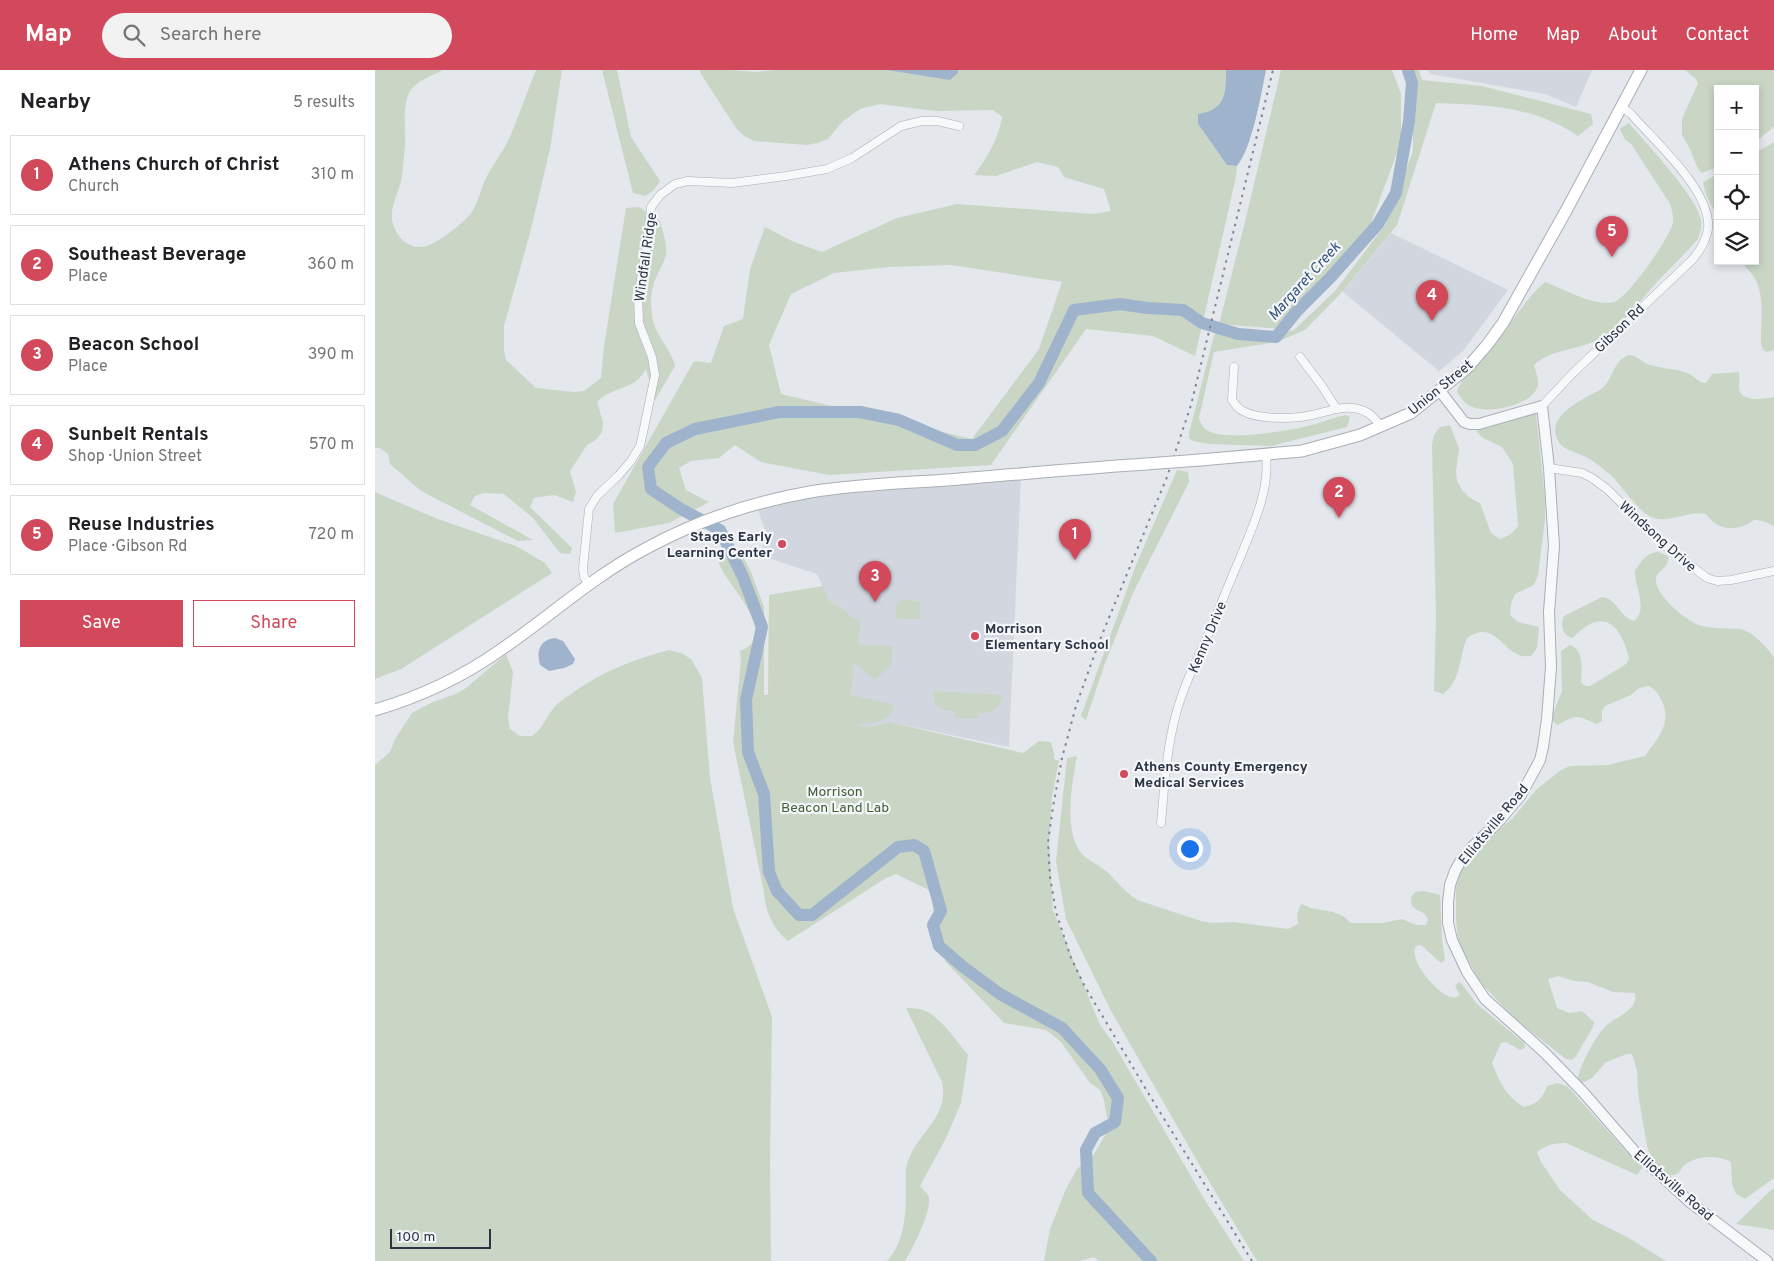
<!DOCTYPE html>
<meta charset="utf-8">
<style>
:root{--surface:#fff;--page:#f2f2f2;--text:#202124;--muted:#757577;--line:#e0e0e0;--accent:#d1495b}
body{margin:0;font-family:Overpass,sans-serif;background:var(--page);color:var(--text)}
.controls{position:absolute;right:15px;top:15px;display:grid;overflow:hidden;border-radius:0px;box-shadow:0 2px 8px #0003}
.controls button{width:45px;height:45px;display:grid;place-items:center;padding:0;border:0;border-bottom:1px solid var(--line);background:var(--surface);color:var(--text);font:25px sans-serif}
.scale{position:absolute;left:15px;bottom:12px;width:101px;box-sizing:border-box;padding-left:5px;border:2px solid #2b3445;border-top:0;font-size:14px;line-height:18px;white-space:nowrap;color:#2b3445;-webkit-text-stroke:4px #f4f6f9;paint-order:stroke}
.you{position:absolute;left:814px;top:778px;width:18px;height:18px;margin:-12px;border:4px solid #fff;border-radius:50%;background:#1a73e8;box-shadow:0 0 0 8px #1a73e833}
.badge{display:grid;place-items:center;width:32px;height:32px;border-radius:50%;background:var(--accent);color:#fff;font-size:16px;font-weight:700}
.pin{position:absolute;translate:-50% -41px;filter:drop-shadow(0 1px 2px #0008)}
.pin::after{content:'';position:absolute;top:26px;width:18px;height:15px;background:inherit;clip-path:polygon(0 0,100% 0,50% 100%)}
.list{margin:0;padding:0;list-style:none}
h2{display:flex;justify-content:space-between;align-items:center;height:65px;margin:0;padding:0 20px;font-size:21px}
h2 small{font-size:16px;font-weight:400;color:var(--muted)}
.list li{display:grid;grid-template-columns:32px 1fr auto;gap:15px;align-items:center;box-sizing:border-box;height:80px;margin:0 10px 10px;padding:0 10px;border:1px solid var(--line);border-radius:0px}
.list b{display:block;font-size:19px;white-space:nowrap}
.list p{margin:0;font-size:16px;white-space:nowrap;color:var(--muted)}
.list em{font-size:16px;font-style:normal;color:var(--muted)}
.actions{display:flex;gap:10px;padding:15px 20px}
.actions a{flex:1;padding:11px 0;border:1px solid var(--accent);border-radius:0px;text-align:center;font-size:18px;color:var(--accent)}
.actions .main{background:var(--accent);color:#fff}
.icon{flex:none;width:28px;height:28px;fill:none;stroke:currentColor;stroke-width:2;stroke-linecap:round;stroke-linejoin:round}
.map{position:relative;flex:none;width:1399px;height:1191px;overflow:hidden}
header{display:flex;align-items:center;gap:30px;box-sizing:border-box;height:70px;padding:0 25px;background:var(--accent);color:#fff}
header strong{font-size:24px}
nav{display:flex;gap:28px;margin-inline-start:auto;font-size:18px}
.search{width:350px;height:45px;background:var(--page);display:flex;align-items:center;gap:12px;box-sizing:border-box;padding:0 18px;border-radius:28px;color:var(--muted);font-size:19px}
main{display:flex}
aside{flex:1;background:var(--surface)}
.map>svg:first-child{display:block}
</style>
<header>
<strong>Map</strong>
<div class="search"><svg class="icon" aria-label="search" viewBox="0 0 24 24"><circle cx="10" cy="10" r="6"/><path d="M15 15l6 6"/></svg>Search here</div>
<nav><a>Home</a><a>Map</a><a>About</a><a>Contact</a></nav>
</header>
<main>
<aside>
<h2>Nearby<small>5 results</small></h2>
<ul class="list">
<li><span class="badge">1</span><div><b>Athens Church of Christ</b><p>Church</p></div><em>310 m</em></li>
<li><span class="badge">2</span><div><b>Southeast Beverage</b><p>Place</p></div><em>360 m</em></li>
<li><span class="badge">3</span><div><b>Beacon School</b><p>Place</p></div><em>390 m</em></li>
<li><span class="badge">4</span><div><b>Sunbelt Rentals</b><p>Shop · Union Street</p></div><em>570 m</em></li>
<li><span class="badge">5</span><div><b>Reuse Industries</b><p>Place · Gibson Rd</p></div><em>720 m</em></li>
</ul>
<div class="actions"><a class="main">Save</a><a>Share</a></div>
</aside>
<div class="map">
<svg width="1399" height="1191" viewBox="0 0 1399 1191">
<rect width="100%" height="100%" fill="#e4e7ec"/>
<g fill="#d2d6de">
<polygon points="1053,0 1217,0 1201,37 1170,24 1055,4"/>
<polygon points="1016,163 1133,220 1088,281 1064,301 968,222"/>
<polygon points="646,406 634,677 514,652 491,657 469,649 479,549 470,540 454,531 442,504 384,485 392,465 383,440 414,430 467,422"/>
</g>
<g fill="#c9d6c5" fill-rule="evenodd">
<path d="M0,0H68C57,6 40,11 34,23C27,38 31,60 30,76C29,86 28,96 27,106C25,121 15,135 17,150C20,164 30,177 45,177C58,178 90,152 97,142C103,132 106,120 110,110C117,95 128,82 135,67C144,45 152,22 161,0H187L175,79L155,163L129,256V280L131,290L161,318L199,322L209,321L226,308L229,276L251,138L264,137L285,151C287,161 293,174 291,185C288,196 280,206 278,217C275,226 276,235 277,244C278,264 296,278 300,296L280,330L271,299C258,322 239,315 222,332L228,352L227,362L221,370L212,375L195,401L201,422L198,432L179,425L159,428L155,437L197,478L195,484L185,483L158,448L129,424L109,423L100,426L95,435L158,470L143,471L46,421L15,394L13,384L5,378H0Z"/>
<polygon points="227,0 242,0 256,67 285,111 279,120 270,126 258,123"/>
<path d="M325,0H358L380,2L401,0H851C851,23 850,40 823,44V54L852,95L862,96L861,107L820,286L778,266L711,259L616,395L454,405L386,392L360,375L344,388L316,391L304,398L311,420L334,432L294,453L240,463L238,434L319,291L336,293L349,256L368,249L375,199L390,157L419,172L447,182L522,148L582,134L718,144L736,141L729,119L689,107L683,97L662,92L621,106L599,105C612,88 624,68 627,47L618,40L561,41L505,34L485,39L467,52L453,69L442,73L432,75L379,71L369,66L361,58L326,4ZM576,195L687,212L664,279L597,369L406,324L394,275L416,224L459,203L514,197Z"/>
<polygon points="906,0 1017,0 1026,24 1026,72 993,161 907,259 844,254 870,152"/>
<path d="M1033,0H1044L1047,10L1107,16L1216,44L1218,54L1203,66C1158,36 1113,35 1061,33L1022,155L969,220L930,260L902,272L839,282L824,348C825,351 826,355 829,358C845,374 919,360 941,354C951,351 960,347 971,345L975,347L972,357L896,376L834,374L818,371L814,368V363L840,262H871L894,266L919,260L960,221L1010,155L1038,81V12Z"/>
<polygon points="1310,0 1399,0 1399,57 1380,72 1380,19 1343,19 1343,97 1327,103 1323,99 1315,79 1307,65 1307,49 1323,13 1320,8"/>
<path d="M1254,53C1270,72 1323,128 1326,150C1327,157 1325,163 1323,169C1310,184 1296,197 1283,211C1267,229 1246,256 1226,268C1204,281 1177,278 1159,295C1161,302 1165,312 1162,318C1155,336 1111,345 1095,336C1089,333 1086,328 1082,322C1088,301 1110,286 1123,269C1139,250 1151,228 1170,212C1188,219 1220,237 1239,232C1253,228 1295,167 1298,153C1299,146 1297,141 1295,134L1257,75L1249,68L1245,59Z"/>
<path d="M1399,72V280L1393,282L1388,280L1386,274C1385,252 1391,227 1379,207C1375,201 1370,196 1366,191H1380V83Z"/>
<polygon points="1343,104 1343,148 1331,125 1328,112"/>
<path d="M1254,285C1262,285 1265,291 1272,294C1285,299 1301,298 1314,304C1321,307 1323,313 1331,313L1337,304L1364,302C1365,308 1364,312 1364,318C1365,333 1389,329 1399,327V456C1393,453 1387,450 1380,450C1376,451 1374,454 1370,455C1355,462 1340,457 1331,444C1313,440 1297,453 1279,448C1266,445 1246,415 1236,405C1228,399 1219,391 1211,387C1204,384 1196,381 1190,378C1185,375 1182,370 1181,365C1175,344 1208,329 1223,321C1238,314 1237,290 1254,285Z"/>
<path d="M1161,344L1170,428V449L1163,505L1159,515L1140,524L1136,534L1135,545L1143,552L1164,557L1162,578L1156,586C1152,586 1148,587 1144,585C1125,577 1118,550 1092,568C1084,587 1086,612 1068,624L1059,621L1061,546L1057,375L1059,365L1065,357L1075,355L1084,379L1081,400L1082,411L1087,420L1095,428L1105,433L1116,463L1125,469L1135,465L1143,456L1138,394L1127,377L1108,368L1101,361L1141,349L1150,345Z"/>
<polygon points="802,400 813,402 814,412 758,523 729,596 711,650 706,646 761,495"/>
<polygon points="0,422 60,448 141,476 170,493 177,503 26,599 0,609"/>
<path d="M353,477H358L364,480L367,485L376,502L389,537V625H393L394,525L448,516L454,531L470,540L479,549H485L484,575L518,576L516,595L500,610L480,593L479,590L476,625L516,634L519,637C514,654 495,653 482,654L491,657L514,652L648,683L664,671L676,672L679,684V689L684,691L677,727L674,772L678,840L725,955L737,971L831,1132L869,1191H724L719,1187L704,1191H669L675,1159L691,1119L702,1099L719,1084L731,1064L733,1052L729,1030L725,1020L715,1013L686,972L671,960L629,953L570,891L569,883L562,877L556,821L521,804L511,808L413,871C398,859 390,841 389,822L358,672L366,591L365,581C406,565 355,519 345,496C343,492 343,486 342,481Z"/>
<path d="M1283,482L1293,486C1295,500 1279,500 1281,512C1283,527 1313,553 1327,556C1339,559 1354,558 1366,559C1381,564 1389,575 1399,587V1108L1370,1129L1361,1124L1357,1114L1356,1092C1343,1085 1323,1085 1311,1094C1307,1096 1306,1101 1303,1103C1289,1113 1275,1087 1272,1076L1263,1023L1262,1000L1257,984H1252L1231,992L1217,1008L1207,1013L1203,1009C1204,997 1220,968 1228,959C1237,947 1264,942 1260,923L1238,922L1213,912L1199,911L1183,906L1173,909L1182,938L1194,943L1207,941L1219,952L1218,957L1201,986L1197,990L1191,989L1141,950L1104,911L1083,871L1081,850V818L1085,799L1098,780L1138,748L1161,720L1186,700L1195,696L1233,695L1270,686C1283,668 1297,654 1287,631C1284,625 1281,620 1274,616L1264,618L1256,625L1230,636L1227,641V651L1222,654C1200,645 1203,644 1182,655L1178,651L1177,646L1187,621L1186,581L1195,575C1209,580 1207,599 1206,612L1210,616H1215L1248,596L1252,593L1254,588C1250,573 1242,547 1220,552C1212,554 1203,563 1197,568C1187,565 1185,555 1189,546L1227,527C1243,529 1244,547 1259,551C1274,539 1259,516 1260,501C1266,491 1271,483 1283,482Z"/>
<polygon points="527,530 545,531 545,549 523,549 521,547 521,535"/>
<path d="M294,580L306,583L316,589L327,608L335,708L358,838L397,947L395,1092L396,1191H0V695L15,682L20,669L37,643L58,632L81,624L91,618L131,584L138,602L133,648L135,659L145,666H157C169,657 169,650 178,639C183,632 192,627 199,622C228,601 260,589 294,580Z"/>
<path d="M558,621L627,625C626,639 617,643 603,643V648H579V641L569,640L560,634Z"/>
<path d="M702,686C697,712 689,757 704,780C709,789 723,794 731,801C742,811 750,822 762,830L826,851L837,853L858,852L913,859L923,854L922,844L926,834L936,838L958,842L968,846L976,853H1008L1027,849L1041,855H1051L1053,850C1050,840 1044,843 1038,837C1036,835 1036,832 1036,829C1038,816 1057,823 1065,825L1067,869L1070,890L1066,893L1046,875L1041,876C1032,889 1064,926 1077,927C1081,928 1081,927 1085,925L1080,916L1084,912L1087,914L1102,934L1149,973L1150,978L1145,980L1131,972L1126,973L1117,993C1124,1011 1132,1028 1149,1037C1162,1034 1168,1028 1172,1016L1183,1013L1193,1017L1259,1090L1268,1097L1262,1105L1191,1073C1179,1073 1171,1075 1162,1082L1166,1092L1185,1120L1218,1150L1252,1167L1291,1191H882L829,1103L735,939L691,849L681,792L692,688Z"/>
<path d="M531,938C535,938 540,938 544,939C563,942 581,971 593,985L586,1033L571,1068L545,1116C547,1119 551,1122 553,1125C559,1138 537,1179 530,1191H512C530,1172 531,1143 531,1118C531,1111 530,1102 532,1095C539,1064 575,1049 567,1012Z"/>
<polygon points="1399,1118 1399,1160 1361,1154 1396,1120"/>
</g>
<g fill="#9fb4cc">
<polygon points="512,0 583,0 583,3 575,10"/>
<path d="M851,0H891C886,25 877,78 862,96L852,95L823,54V44C850,40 851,24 851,0Z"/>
<path d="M180,568L188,571L200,589L198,594L189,598L174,601L165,595C161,580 165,570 180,568Z"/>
</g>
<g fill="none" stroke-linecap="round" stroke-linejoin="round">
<polyline stroke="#9fb4cc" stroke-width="12" points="776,1191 713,1123 711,1080 720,1063 740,1052 743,1028 725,999 687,958 625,924 587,896 564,876 558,855 566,841 549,781 539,775 523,777 437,845 424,845 402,821 394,802 389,724 373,682 371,630 387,557 368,507 345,460 306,439 276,419 273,397 291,373 320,359 404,342 485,342 524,350 582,375 600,375 627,361 664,313 699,240 745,234 772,238 808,240 827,253 863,264 901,267 922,241 955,208 1003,154 1021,123 1034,51 1037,13 1033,0"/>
<defs>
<g id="minor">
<polyline points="925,287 947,316 961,338"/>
<path d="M859,297L857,330C860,334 863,339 868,341C884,350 919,349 937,345C956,341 974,332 993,343C998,346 1003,353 1007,357"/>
<path d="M1167,336L1198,303L1317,190C1325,181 1331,171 1333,159C1337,121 1280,72 1256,44L1247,37"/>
<polyline points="1174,398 1207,403 1217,408 1232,419 1288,474 1332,508 1342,511 1356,510 1399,501"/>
<polyline points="214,514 209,507 208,498 214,439 222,426 244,405 256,391 265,376 269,358 280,305 277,287 264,253 263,226 274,165 276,137 285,125 300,114 313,111 357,113 411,106 452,99 477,88 526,56 547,51 562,51 584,56"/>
<path d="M786,753C790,710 792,666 807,625C813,607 822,590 830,572C842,544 853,516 865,488C878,456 895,420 891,385"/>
</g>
<polyline id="tertiary" points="1065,321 1089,352 1095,354 1104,354 1167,336 1174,398 1179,476 1174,542 1176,597 1172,649 1168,677 1165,690 1146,725 1125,750 1097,777 1085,792 1080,801 1075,815 1073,832 1073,853 1077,870 1092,902 1110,929 1169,982 1208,1022 1261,1083 1316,1133 1392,1191"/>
<g id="secondary">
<polyline points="825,390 927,381 985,365 1036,343 1092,298 1112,275 1128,253 1192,139 1266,0"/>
<path d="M0,640C44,627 87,607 124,581C173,548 217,507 270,479C321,451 378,432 435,422C484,414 535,413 584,409C647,404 709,398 771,394"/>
</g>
</defs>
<use href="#minor" stroke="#a9aeb7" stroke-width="9"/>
<use href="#tertiary" stroke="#a9aeb7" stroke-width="12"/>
<use href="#secondary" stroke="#a9aeb7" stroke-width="13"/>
<use href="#minor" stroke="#f7f8fa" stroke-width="8"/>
<use href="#tertiary" stroke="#f7f8fa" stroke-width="10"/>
<use href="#secondary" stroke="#fff" stroke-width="11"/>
<polyline stroke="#7d8696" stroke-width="2" stroke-dasharray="2.5 5" stroke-linecap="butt" points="877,1191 775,1026 709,915 696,888 681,842 675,807 673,772 678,737 687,688 701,636 724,572 792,407 816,335 898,0"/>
<defs>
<polyline id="secondary-bridge" points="771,394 825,390"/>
</defs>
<use href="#secondary-bridge" stroke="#a9aeb7" stroke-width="13" stroke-linecap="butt"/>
<use href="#secondary-bridge" stroke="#fff" stroke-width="11"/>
</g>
<g fill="#d1495b" stroke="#f4f6f9" stroke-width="2">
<circle cx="407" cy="474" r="5"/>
<circle cx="600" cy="566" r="5"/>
<circle cx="749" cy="704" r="5"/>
</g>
<g text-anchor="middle" stroke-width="4.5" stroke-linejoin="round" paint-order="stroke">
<g font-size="14" fill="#2b3445" stroke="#f4f6f9">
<text transform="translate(270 187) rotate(-82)" y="5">Windfall Ridge</text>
<text transform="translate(1244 258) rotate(-44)" y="5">Gibson Rd</text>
<text transform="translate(1065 317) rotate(-39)" y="5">Union Street</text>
<text transform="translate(1283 466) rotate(42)" y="5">Windsong Drive</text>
<text transform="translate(832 567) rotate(-67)" y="5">Kenny Drive</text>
<text transform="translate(1118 754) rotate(-50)" y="5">Elliotsville Road</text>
<text transform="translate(1299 1115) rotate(41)" y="5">Elliotsville Road</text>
</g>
<g font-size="14" font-weight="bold" fill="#2b3445" stroke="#f4f6f9" text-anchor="start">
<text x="397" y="471" text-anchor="end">Stages Early<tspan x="397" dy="16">Learning Center</tspan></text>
<text x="610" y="563">Morrison<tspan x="610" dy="16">Elementary School</tspan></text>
<text x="759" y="701">Athens County Emergency<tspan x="759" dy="16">Medical Services</tspan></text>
</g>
<g font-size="14" fill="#3f6138" stroke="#f4f6f9">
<text x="460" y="726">Morrison<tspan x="460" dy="16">Beacon Land Lab</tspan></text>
</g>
<g font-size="15" font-style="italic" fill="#34527a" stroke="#f4f6f9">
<text transform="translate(929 211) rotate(-48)" y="5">Margaret Creek</text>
</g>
</g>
</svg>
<div class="controls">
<button>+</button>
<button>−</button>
<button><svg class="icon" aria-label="locate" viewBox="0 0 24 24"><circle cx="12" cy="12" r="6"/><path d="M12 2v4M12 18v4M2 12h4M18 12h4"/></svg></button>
<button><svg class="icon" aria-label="layers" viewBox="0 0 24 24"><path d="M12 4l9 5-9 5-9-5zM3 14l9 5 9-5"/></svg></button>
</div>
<div class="scale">100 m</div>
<div class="you"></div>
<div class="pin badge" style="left:700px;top:490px">1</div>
<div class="pin badge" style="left:964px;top:448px">2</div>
<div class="pin badge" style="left:500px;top:532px">3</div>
<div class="pin badge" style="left:1057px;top:251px">4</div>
<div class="pin badge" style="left:1237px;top:187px">5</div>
</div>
</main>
